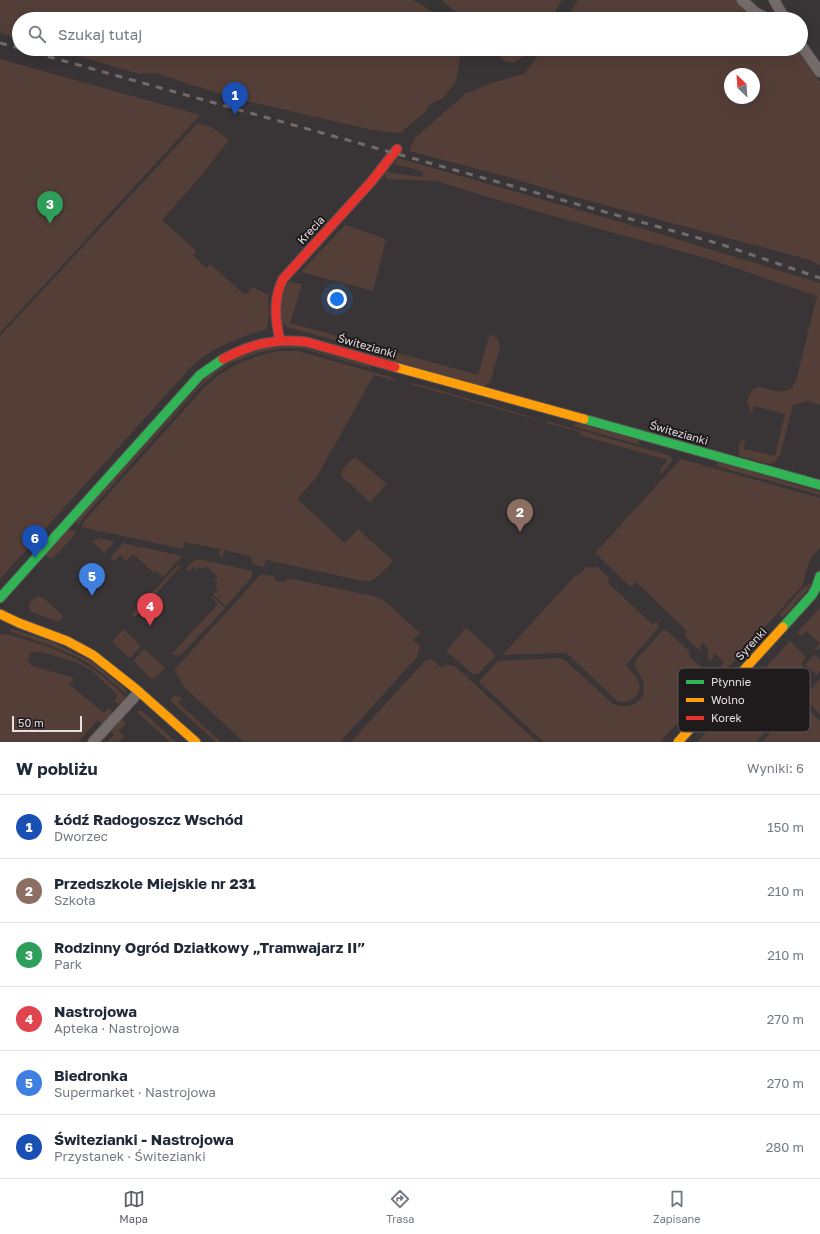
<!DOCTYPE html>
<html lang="pl">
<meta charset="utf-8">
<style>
:root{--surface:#fff;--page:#f2f2f3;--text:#1f2937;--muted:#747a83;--line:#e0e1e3;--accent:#5d6068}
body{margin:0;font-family:"Golos Text",sans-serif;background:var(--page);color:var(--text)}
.compass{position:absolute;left:724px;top:68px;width:36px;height:36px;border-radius:50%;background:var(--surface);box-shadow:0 4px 16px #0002;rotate:335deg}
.scale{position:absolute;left:12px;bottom:10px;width:70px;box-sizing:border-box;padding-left:4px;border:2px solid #e6dfe1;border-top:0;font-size:11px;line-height:14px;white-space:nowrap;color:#e6dfe1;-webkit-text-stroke:3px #1f1a1c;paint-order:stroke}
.you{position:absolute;left:337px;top:299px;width:14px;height:14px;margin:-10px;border:3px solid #fff;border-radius:50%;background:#1a73e8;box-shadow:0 0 0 6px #1a73e833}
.badge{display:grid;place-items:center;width:26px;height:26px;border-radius:50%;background:var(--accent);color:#fff;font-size:13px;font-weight:700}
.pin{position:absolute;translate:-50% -33px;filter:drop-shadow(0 1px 2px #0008)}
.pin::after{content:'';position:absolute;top:21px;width:14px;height:12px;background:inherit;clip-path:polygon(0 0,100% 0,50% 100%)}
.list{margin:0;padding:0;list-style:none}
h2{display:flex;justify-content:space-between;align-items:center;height:52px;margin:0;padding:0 16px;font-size:17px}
h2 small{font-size:13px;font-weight:400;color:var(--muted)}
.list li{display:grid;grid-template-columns:26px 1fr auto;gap:12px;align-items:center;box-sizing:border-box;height:64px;padding:0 16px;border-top:1px solid var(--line)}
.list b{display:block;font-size:15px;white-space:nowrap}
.list p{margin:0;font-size:13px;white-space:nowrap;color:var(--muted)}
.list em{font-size:13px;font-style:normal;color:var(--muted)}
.icon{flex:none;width:22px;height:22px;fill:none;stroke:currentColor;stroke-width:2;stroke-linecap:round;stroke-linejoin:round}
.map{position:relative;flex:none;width:820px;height:742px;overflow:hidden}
.search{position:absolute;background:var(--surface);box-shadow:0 4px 16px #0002;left:12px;right:12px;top:12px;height:44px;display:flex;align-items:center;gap:10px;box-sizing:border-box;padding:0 14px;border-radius:22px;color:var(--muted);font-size:15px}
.sheet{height:436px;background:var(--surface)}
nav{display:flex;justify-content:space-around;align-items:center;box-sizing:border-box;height:56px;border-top:1px solid var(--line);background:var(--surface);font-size:11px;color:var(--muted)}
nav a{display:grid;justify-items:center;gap:2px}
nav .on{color:var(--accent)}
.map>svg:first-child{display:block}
</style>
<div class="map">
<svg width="820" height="742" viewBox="0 0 820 742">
<rect width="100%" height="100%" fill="#393435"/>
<g fill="#543f38" fill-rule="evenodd">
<polygon points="0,0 412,0 422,5 442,19 19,19 19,39 0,33"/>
<polygon points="442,0 562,0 550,19 463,19"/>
<polygon points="578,0 737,0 748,13 759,19 566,19"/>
<polygon points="53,49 461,49 458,71 455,83 443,98 429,105 425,112 400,133 372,130 238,99 183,82 157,73 140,74"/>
<polygon points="494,49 529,49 525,55 514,63 504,61"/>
<path d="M543,49H799L820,82V265L810,260L564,194L512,178L409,151L415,138L465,94L492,83L524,74ZM730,74H754V98H730Z"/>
<polygon points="0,59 200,115 0,333"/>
<path d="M197,124L210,126L229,140L201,176L162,220L196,251L193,255L206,268L210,264L245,295L253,287L268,295L269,314L267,329C239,337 213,347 191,367L0,579V336Z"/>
<path d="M398,158L624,223L820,283V405L808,401L793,405L780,455L775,462L770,464L739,456C738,450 738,444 742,440H745L744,449L775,456L785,414L754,406L752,413L750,411L749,405L747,404C748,396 751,388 760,387C775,390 787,398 796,381L817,296L709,259L535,211L436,181L387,179L385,174L386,172L422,177L423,172L421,171L394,164Z"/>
<polygon points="345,225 386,239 373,291 301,272"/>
<polygon points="288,282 302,284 290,323 478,375 490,334 498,339 500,346 491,380 489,383 484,386 380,357 381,353 351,345 352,342 346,340 345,343 287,327 285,324 282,325 280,302"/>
<polygon points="297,346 370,366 370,368 304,349 296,348 282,348 257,353 231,363 217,372 199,388 83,518 78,526 76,521 208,376 238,357 267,348"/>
<path d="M280,351H297L390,377L400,382L374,375L316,478L297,499L345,543L358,529L393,561C385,570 378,578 368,582L266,560L264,567L253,564L250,556L224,550L223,557L219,556L220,549L184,542L183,549L81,527L85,520L202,390C224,368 249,356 280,351Z"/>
<polygon points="406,383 417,384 535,418 534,419"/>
<polygon points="547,421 671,456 672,461 660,475 660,469 668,460 583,436 578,431 546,423"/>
<polygon points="576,423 638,440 640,445 573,426"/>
<polygon points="355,457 387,484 370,502 341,476 341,471 353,458"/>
<polygon points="681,459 820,498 820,548 811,558 808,565 802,586 724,672 721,669 723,661 714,653 712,661 707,657 709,649 702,642 700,651 685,636 686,630 636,582 631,587 595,553"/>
<polygon points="719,462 820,492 820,495 716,466"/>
<polygon points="68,530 76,531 72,538 52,559 50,559 46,555"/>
<polygon points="99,538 113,541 113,544 104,553 92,541"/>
<polygon points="122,543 182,556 163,577 156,571 154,573 133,554 126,561 120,555 114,561 110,558 121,546"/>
<polygon points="198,559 252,571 252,577 226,606 213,595 218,590 215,586 218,583 215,580 217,576 206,566 203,569 200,566 197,570 193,567 189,571 186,568 193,562"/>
<polygon points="178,565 181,568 180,569 179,568 135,617 132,614"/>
<path d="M586,567H597L610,579L607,582L652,624L657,622C659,624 659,626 657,629L626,665C629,670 635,675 638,680C645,694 630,706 617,701L571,657L565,653H558L504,655V653L575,576L580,574Z"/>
<polygon points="261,574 274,576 275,581 278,582 285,582 288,578 373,596 382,599 387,603 420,633 413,640 420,646 417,657 340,742 244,742 185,688 175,671 175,669"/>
<polygon points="814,582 813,584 783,617 779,615 804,587"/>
<polygon points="212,596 225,608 181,655 171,655 218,604 211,597"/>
<path d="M37,597H42L61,614L62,617L61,620L57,621L31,612C27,605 30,600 37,597Z"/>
<polygon points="820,608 820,647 817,650 815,649 820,643 806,631 801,636 797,632"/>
<path d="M8,628L50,641L89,660L98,666L124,688L127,695C107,677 89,661 64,651C47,643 29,639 12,632Z"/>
<polygon points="466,628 493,652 495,656 478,674 473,674 446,651"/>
<polygon points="123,629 141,646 131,657 128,657 113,643 113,641"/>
<path d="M663,630L667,631L690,652L689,656L709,674H714L718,678L660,742H544L479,682L498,661L560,658L566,661L612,703C625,711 645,704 644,687C644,676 634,671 635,661Z"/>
<path d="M0,634C11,634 19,638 30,641C51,647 73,656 91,668C104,676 115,687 126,698L122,703H117L114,701L118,695L91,670L76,662L37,651L30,653L28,658L29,662L32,666L74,678L69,684L104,713L109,708L111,710L112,714L103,725L98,720L78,742H0Z"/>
<polygon points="790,641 806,657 801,663 804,666 799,670 811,681 756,742 697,742"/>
<polygon points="144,649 165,668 154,679 152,679 135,662 134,660"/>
<polygon points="814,654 820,660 820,671 817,675 805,665"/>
<polygon points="428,660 432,660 442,668 445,664 456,667 537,742 351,742 423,663"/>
<path d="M820,679V714C801,696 803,698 820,679Z"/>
<polygon points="176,696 182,698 178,703 221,742 216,742 172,702 171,700 172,697"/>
<polygon points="800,705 805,707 820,721 820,742 762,742 794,707"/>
<polygon points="138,710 142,711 176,742 170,742 137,712"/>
<polygon points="122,720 126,723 118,731 124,736 118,742 107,742 114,735 110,730 118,721"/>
</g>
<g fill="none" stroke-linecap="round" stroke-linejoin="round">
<defs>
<g id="street">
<polyline points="742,0 755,12 768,19"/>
<polyline points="774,0 785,19"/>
<polyline points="801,45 820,72"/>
<polyline points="93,742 139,692"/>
</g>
<g id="fast">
<polyline points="584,419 820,485"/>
<polyline points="0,598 200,375 223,359"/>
<polyline points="783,627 812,595 816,588 820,576"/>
</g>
<g id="slow">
<polyline points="395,367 584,419"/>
<polyline points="0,614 19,623 67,641 93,655 136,689 196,742"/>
<polyline points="678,742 783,627"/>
</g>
<g id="jam">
<path d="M280,340C275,319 273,299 283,279L371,182L397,149"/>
<path d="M223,359C251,344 275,338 307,342L395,367"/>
</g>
</defs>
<use href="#street" stroke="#545051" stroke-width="12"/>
<use href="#fast" stroke="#545051" stroke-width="11"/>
<use href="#slow" stroke="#545051" stroke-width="11"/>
<use href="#jam" stroke="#545051" stroke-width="11"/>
<use href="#street" stroke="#766b6b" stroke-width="10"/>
<use href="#fast" stroke="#30b455" stroke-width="9"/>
<use href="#slow" stroke="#ff9f0a" stroke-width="9"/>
<use href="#jam" stroke="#e5322d" stroke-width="9"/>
<g stroke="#726b6c" stroke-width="3" stroke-dasharray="7 7" stroke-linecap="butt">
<polyline points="0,43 19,48"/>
<polyline points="21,49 720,244 820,278"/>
</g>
</g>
<g text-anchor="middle" stroke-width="4" stroke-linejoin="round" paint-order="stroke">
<g font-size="11" fill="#e6dfe1" stroke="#1f1a1c">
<text transform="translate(311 230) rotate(-47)" y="4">Krecia</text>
<text transform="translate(367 346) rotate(16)" y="4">Świtezianki</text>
<text transform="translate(679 433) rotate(16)" y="4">Świtezianki</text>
<text transform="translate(751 644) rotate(-47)" y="4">Syrenki</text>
</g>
</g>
<rect x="678" y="668" width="132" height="64" rx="6" fill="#1f1a1c" stroke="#5b5557" stroke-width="1"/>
<rect x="686" y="680" width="18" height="4" fill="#30b455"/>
<rect x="686" y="698" width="18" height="4" fill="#ff9f0a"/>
<rect x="686" y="716" width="18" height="4" fill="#e5322d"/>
<g font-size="11" fill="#e6dfe1">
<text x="711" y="686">Płynnie</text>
<text x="711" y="704">Wolno</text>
<text x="711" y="722">Korek</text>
</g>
</svg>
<svg class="compass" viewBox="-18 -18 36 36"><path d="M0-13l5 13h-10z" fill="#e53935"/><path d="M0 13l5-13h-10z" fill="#747a83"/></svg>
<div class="scale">50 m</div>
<div class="you"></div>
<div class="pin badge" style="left:235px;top:115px;background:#1a4fb4">1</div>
<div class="pin badge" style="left:520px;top:532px;background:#8d6e63">2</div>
<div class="pin badge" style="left:50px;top:224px;background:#2e9e5b">3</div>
<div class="pin badge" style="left:150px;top:626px;background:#e0444e">4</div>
<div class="pin badge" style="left:92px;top:596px;background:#3f7fe0">5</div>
<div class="pin badge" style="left:35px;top:558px;background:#1a4fb4">6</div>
<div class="search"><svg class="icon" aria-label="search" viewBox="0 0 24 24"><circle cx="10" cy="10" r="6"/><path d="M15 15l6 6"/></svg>Szukaj tutaj</div>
</div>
<section class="sheet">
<h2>W pobliżu<small>Wyniki: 6</small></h2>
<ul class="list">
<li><span class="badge" style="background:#1a4fb4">1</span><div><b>Łódź Radogoszcz Wschód</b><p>Dworzec</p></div><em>150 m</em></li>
<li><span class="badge" style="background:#8d6e63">2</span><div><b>Przedszkole Miejskie nr 231</b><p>Szkoła</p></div><em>210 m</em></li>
<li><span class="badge" style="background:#2e9e5b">3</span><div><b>Rodzinny Ogród Działkowy „Tramwajarz II”</b><p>Park</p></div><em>210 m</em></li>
<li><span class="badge" style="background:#e0444e">4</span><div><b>Nastrojowa</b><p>Apteka · Nastrojowa</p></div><em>270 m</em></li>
<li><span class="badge" style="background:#3f7fe0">5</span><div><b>Biedronka</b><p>Supermarket · Nastrojowa</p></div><em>270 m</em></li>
<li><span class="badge" style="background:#1a4fb4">6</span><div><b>Świtezianki - Nastrojowa</b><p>Przystanek · Świtezianki</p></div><em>280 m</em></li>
</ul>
</section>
<nav>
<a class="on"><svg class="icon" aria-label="map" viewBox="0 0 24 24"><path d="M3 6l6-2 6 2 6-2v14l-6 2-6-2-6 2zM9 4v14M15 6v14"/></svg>Mapa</a>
<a><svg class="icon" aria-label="directions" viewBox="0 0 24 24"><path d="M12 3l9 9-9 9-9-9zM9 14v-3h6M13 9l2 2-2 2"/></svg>Trasa</a>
<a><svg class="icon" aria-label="saved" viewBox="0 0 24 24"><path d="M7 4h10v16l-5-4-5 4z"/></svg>Zapisane</a>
</nav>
